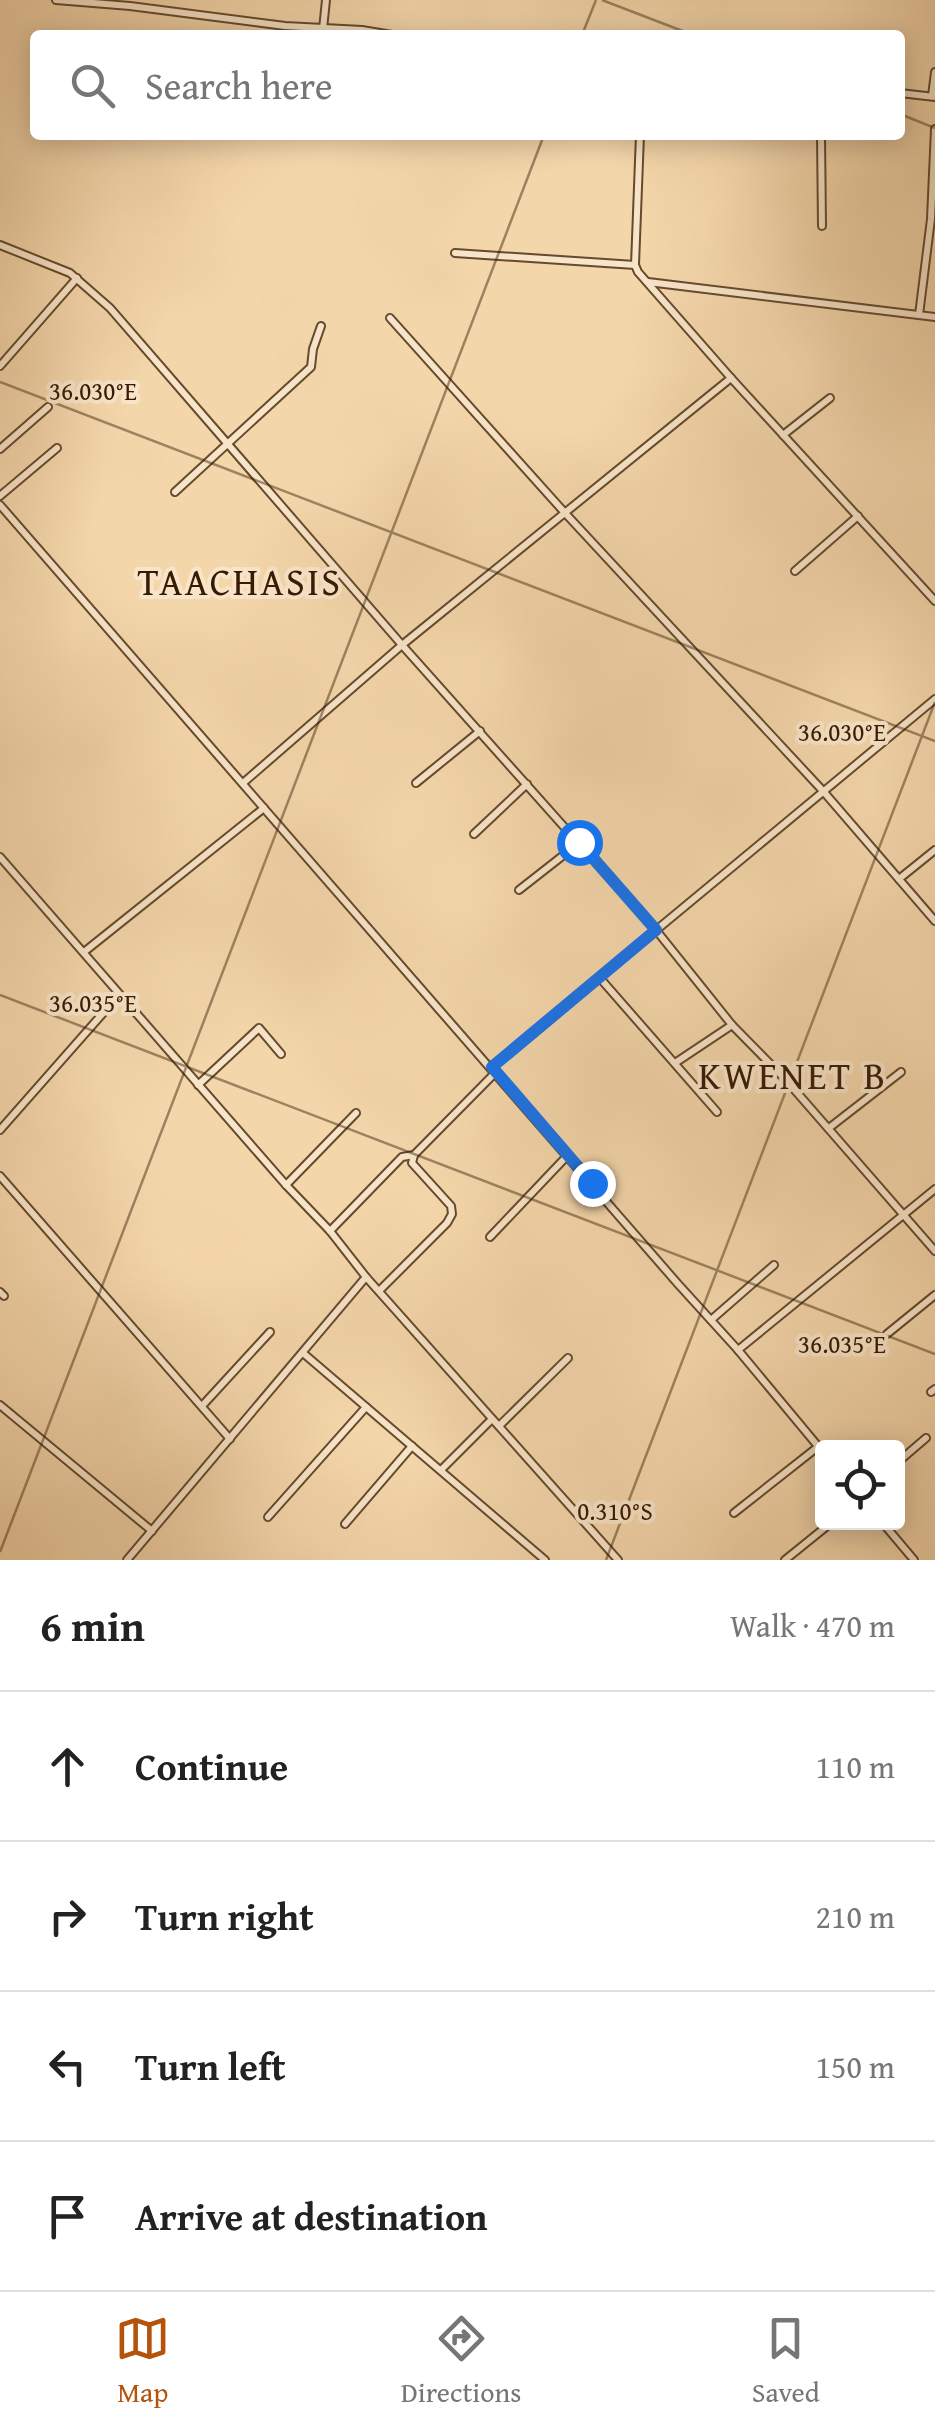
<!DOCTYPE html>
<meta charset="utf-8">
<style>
:root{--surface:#fff;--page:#f2f2f2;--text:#222;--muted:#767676;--line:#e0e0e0;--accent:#b45309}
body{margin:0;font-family:"Gentium Book Plus",serif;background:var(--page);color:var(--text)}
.controls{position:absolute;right:30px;bottom:30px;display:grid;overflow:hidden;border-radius:10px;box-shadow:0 5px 25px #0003}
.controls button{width:90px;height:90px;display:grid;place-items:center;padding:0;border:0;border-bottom:2px solid var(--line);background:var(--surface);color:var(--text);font:50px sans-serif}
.stop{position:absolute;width:30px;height:30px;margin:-22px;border:8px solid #1a73e8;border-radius:50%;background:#fff}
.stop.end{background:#1a73e8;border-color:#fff;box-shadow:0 2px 10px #0008}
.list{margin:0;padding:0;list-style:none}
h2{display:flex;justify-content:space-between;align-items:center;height:130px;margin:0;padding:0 40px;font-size:42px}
h2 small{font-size:32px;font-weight:400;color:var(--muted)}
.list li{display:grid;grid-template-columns:65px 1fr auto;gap:30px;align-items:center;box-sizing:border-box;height:150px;padding:0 40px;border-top:2px solid var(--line)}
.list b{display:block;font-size:38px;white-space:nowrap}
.list em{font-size:32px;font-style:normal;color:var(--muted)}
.icon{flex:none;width:55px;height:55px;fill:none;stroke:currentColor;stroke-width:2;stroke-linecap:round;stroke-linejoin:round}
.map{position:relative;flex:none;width:935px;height:1560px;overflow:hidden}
.search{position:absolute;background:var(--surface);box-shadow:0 5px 25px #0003;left:30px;right:30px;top:30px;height:110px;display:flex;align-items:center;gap:25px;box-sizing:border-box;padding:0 35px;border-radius:10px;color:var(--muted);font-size:38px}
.sheet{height:730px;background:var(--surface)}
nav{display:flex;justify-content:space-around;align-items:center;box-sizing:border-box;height:140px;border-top:2px solid var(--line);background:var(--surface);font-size:28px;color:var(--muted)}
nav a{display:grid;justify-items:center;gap:5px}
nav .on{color:var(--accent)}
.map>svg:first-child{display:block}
</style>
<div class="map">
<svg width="935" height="1560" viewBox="0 0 935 1560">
<rect width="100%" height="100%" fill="#f4d6ab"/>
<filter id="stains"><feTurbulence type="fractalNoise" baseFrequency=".002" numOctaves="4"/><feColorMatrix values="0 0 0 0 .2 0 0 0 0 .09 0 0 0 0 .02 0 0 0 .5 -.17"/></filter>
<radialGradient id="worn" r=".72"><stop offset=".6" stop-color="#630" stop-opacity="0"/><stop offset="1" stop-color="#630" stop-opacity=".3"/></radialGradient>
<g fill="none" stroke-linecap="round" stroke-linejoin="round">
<defs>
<g id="street">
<polyline points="56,0 130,6 285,26 362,30 392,35"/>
<polyline points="323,29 326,0"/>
<polyline points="900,93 935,97"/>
<polyline points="932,96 935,72"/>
<polyline points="640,135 635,265 638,272 731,378 935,601"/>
<polyline points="821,135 822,226"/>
<polyline points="0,245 70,273 110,308 402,645 656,930 732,1025 786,1080 935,1251"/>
<polyline points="455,253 635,265"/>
<polyline points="648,282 935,317"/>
<polyline points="919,315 931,219 935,129"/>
<polyline points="390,318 565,513 823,791 935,921"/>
<polyline points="0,366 77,278"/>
<polyline points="783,435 830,398"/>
<polyline points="0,449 48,407"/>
<polyline points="175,492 311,367 313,349 321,326"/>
<polyline points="0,496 57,448"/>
<polyline points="0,505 678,1284 738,1350 822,1451"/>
<polyline points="795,571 858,516"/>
<polyline points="243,783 402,645 731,378"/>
<polyline points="416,783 480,731"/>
<polyline points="474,834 527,784"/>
<polyline points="0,857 286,1185 330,1231 366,1277 618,1560"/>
<polyline points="899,879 935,850"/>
<polyline points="519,890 579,843"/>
<polyline points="84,952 264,808"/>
<polyline points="599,977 717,1112"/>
<polyline points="675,1063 732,1025"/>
<polyline points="491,1067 935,699"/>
<polyline points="198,1085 259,1028 281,1054"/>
<polyline points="829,1128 901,1072"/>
<polyline points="0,1130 119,995"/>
<polyline points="0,1176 230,1439"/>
<polyline points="286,1185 356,1113"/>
<polyline points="330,1231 402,1157 414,1155"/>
<polyline points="490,1237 567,1156"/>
<polyline points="379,1291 447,1223 452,1214 451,1206 412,1163 414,1155 495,1073"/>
<polyline points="0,1292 4,1296"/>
<polyline points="711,1320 774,1265"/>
<polyline points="887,1334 935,1295"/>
<polyline points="738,1350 935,1189"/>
<polyline points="303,1353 545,1560"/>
<polyline points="931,1392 935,1389"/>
<polyline points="0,1405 152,1531"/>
<polyline points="202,1406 270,1332"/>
<polyline points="499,1426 568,1358"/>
<polyline points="898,1462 926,1438"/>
<polyline points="441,1470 492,1419"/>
<polyline points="734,1513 819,1446"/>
<polyline points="268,1517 366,1407"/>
<polyline points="882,1522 914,1560"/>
<polyline points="345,1524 412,1446"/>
<polyline points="127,1560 366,1277"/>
<polyline points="785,1560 832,1522"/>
</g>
</defs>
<use href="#street" stroke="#664a2d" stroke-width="10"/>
<use href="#street" stroke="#f8e4c8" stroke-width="6"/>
</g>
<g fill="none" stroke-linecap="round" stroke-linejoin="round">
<polyline stroke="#1a73e8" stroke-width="12" points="579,842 656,930 492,1067 592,1183"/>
</g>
<path fill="none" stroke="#361b03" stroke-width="2.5" stroke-opacity="0.45" d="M602,0L693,35M582,35L596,0M900,114L935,128M0,382L935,741M0,995L935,1354M0,1552L544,135M606,1560L935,702"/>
<g text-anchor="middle" stroke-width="8" stroke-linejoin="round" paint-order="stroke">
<g font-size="38" letter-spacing="2.5" fill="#361b03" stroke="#f8e4c8">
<text x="240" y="595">TAACHASIS</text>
<text x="793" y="1089">KWENET B</text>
</g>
</g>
<g font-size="25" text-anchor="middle" fill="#361b03" stroke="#f8e4c8" stroke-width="8" stroke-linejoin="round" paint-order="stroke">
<text x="93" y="400">36.030°E</text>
<text x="842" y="741">36.030°E</text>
<text x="93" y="1012">36.035°E</text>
<text x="842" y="1353">36.035°E</text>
<text x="615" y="1520">0.310°S</text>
</g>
<rect width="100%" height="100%" filter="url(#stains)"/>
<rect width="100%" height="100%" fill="url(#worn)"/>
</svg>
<div class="controls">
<button><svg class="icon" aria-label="locate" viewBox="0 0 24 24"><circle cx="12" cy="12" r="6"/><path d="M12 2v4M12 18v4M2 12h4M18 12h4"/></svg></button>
</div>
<div class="stop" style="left:579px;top:842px"></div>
<div class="stop end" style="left:592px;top:1183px"></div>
<div class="search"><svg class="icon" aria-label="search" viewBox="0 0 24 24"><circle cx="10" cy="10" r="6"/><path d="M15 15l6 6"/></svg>Search here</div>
</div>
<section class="sheet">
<h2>6 min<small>Walk · 470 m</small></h2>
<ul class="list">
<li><svg class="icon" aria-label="ahead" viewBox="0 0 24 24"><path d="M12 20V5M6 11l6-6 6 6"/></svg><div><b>Continue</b></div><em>110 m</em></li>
<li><svg class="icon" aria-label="right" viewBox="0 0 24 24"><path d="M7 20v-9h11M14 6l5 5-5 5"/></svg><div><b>Turn right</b></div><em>210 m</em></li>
<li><svg class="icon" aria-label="left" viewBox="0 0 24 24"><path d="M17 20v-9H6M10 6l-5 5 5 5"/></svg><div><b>Turn left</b></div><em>150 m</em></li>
<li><svg class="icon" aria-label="arrive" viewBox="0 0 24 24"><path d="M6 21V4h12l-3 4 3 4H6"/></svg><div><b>Arrive at destination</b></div></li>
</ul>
</section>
<nav>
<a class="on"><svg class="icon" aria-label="map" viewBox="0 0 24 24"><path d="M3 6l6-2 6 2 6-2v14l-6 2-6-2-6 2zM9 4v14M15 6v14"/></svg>Map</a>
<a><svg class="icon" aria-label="directions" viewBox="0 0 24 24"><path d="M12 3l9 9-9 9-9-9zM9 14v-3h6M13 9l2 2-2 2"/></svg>Directions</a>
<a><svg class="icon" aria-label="saved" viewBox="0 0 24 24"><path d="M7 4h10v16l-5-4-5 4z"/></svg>Saved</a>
</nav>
